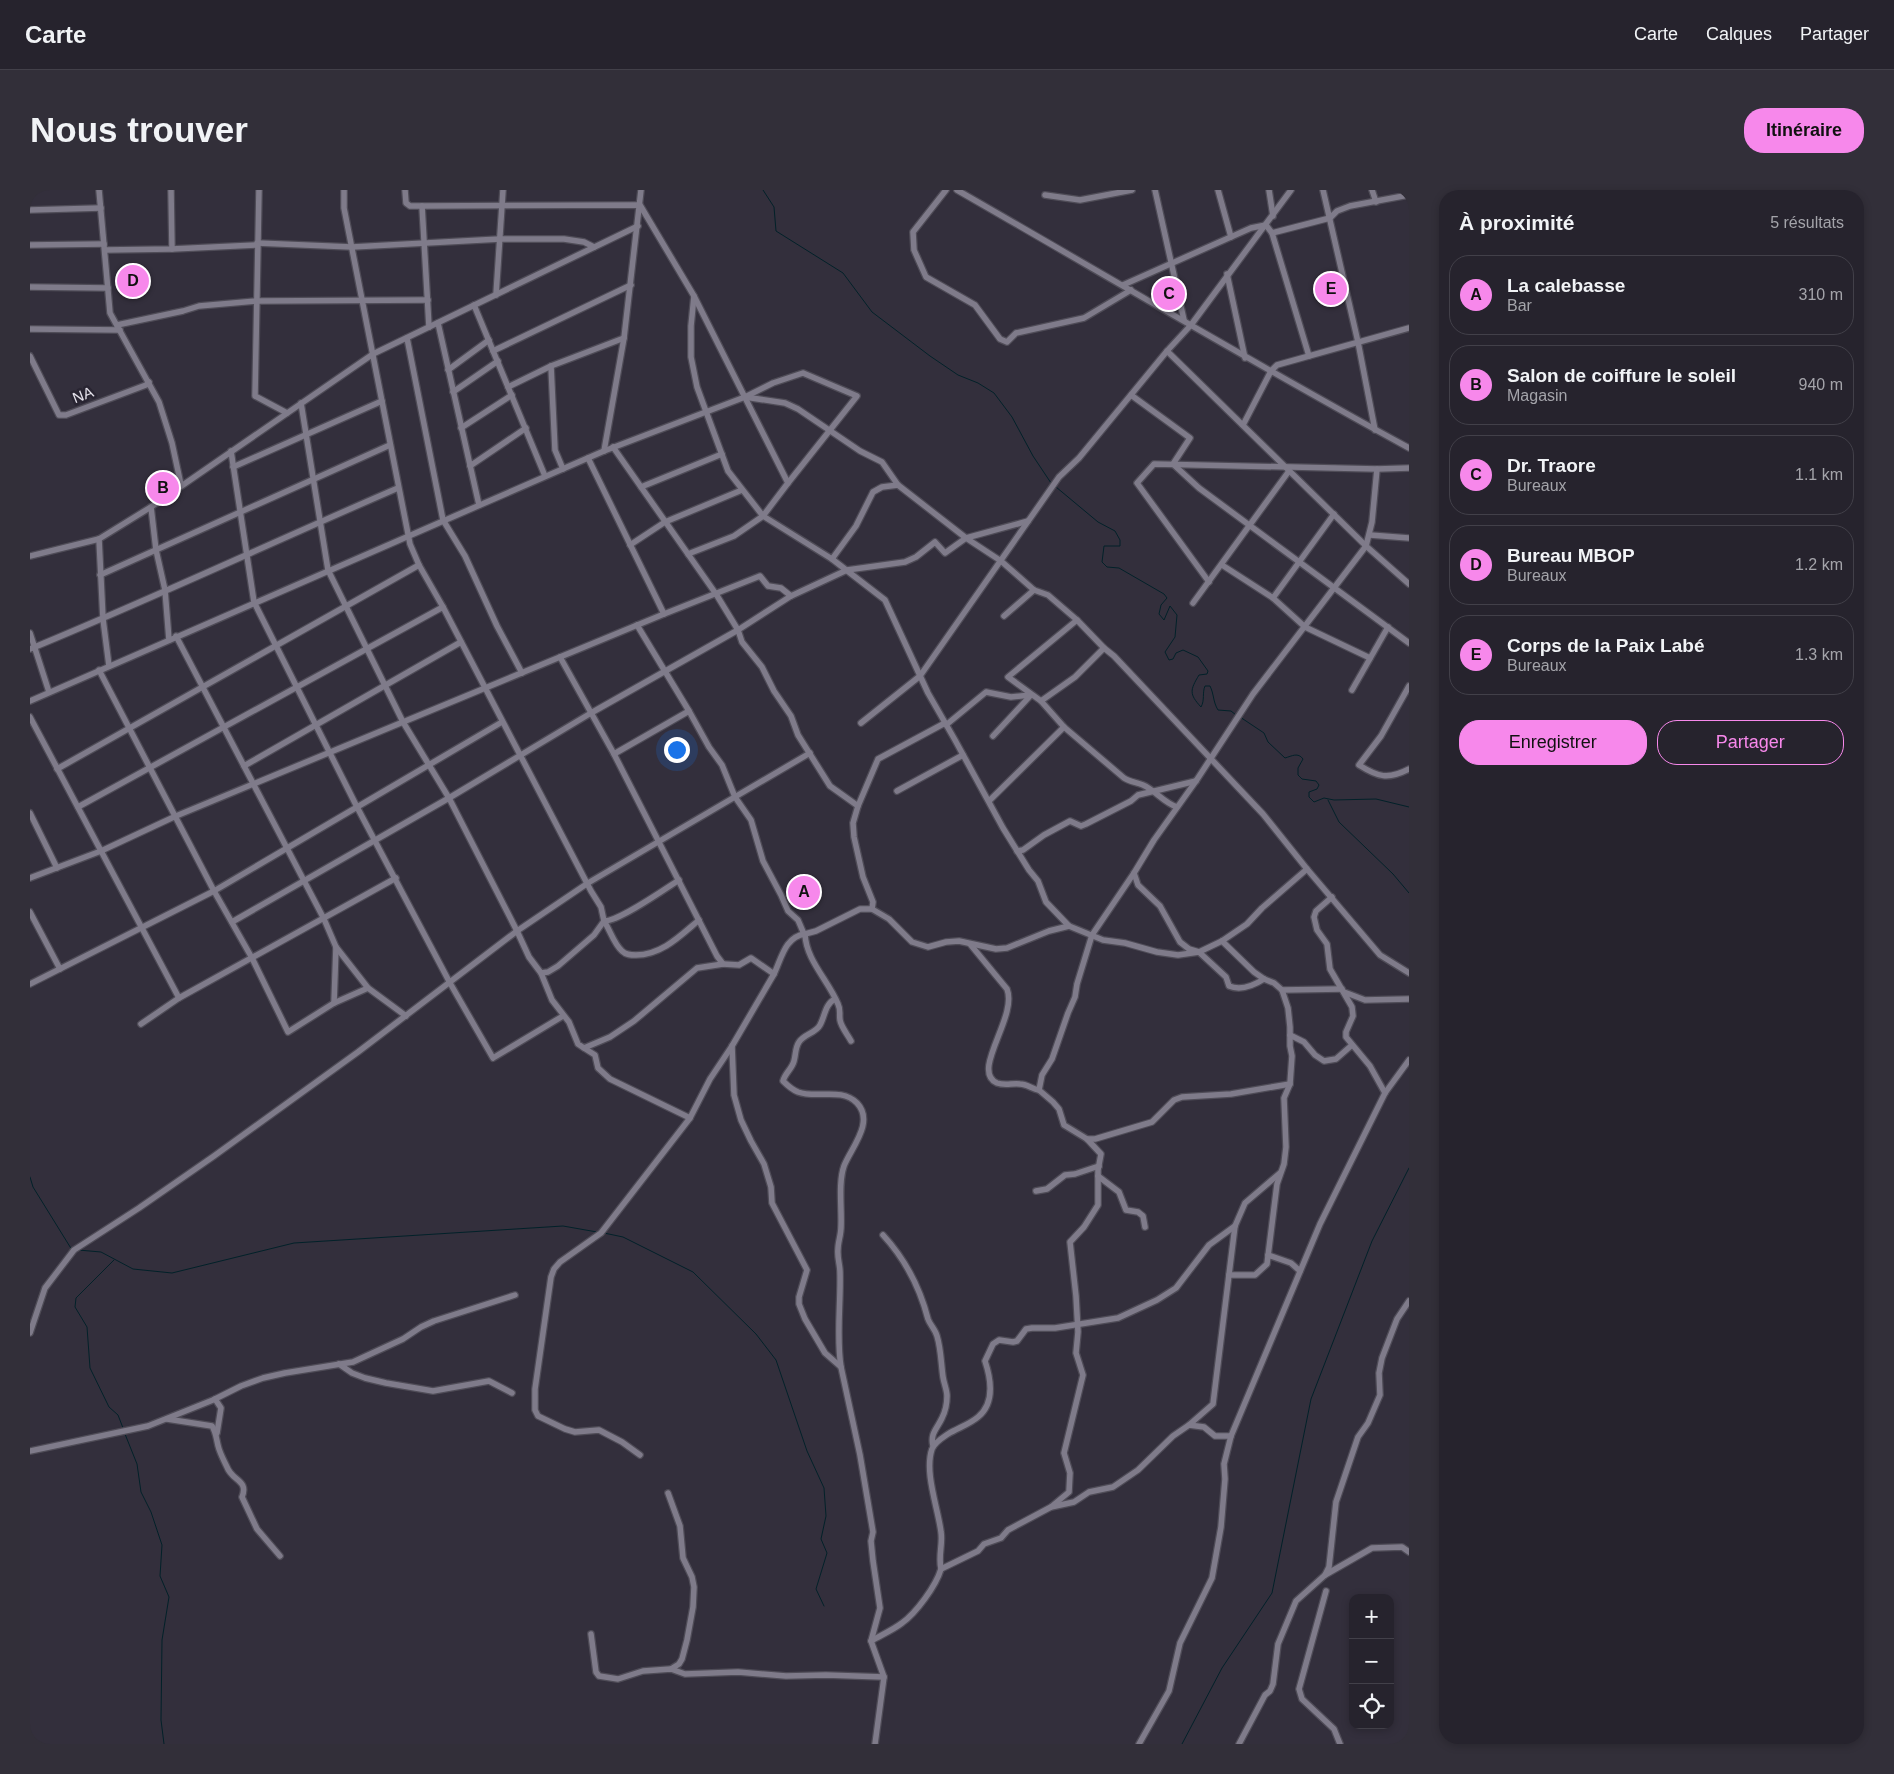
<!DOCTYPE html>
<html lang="fr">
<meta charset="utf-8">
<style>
:root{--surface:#26232d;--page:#322f39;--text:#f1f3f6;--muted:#a4a4aa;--line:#424049;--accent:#f788eb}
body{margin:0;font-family:Helvetica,sans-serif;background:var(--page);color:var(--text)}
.controls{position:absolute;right:15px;bottom:15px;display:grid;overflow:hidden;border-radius:10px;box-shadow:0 2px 8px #0003}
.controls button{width:45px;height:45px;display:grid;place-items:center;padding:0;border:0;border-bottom:1px solid var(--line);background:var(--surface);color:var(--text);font:25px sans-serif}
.you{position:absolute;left:646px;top:559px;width:18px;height:18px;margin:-12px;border:4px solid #fff;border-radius:50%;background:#1a73e8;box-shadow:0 0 0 8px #1a73e833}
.badge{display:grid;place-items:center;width:32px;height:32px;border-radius:50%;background:var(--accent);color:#111;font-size:16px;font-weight:700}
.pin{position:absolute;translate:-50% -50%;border:2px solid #fff;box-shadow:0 1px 5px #0006}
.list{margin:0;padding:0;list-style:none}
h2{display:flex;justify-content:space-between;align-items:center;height:65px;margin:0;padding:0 20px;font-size:21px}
h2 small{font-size:16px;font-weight:400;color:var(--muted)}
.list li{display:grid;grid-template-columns:32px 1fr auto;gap:15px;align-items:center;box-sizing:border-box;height:80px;margin:0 10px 10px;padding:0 10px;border:1px solid var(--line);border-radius:20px}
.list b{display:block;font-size:19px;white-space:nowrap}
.list p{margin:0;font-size:16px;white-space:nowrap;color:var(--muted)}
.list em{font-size:16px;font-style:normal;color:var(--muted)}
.actions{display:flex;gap:10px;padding:15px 20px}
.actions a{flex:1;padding:11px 0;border:1px solid var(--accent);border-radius:20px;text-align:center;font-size:18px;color:var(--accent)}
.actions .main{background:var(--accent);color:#111}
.icon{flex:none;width:28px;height:28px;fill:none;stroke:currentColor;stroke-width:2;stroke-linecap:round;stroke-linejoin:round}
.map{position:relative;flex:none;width:1379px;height:1554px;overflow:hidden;border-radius:20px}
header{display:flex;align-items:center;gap:30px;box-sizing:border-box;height:70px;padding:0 25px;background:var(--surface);border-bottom:1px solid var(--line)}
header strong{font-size:24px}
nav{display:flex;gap:28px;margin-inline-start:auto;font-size:18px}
.intro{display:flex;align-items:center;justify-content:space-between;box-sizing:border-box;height:120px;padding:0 30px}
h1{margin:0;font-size:35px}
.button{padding:12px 22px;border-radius:20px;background:var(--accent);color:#111;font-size:18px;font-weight:700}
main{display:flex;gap:30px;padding:0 30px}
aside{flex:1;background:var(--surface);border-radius:20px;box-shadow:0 2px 8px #0003}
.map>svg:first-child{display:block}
</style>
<header>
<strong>Carte</strong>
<nav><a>Carte</a><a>Calques</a><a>Partager</a></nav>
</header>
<div class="intro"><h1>Nous trouver</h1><a class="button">Itinéraire</a></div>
<main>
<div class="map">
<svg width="1379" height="1554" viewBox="0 0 1379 1554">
<rect width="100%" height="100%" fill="#332f3c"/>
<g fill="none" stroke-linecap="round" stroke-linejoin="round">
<g stroke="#022129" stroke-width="1">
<polyline points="733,0 744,17 746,41 813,83 842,122 900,166 928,185 948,193 964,203 982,227 1003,266 1021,293"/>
<path d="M1026,297L1068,332L1085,341L1090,350V356H1074L1072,372L1077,377L1089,378L1134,404L1137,408L1131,415L1129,424L1134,430L1140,416L1147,425L1145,447L1135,462L1139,470L1143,469L1146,463L1153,460L1168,467L1178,481L1177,484L1169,485C1160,500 1159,504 1171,517C1175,510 1172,503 1175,496H1180C1184,504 1183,512 1188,520L1201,521L1206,525"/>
<path d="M1210,527L1234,543L1238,552L1255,568C1262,566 1268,562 1273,569L1268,578V585L1272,589L1286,591L1289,595L1287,599L1279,602V607L1284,612L1294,608L1304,610L1346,609L1379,617"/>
<polyline points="1298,610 1309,632 1363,684 1379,703"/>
<polyline points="0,987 3,997 42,1060"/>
<polyline points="574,1043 593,1047 663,1082 726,1144 746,1170 777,1261 794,1298 796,1326 791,1349 797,1363 786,1399 794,1416"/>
<polyline points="48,1060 71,1062 103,1079 142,1083 264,1053 533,1036 567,1042"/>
<polyline points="84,1070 46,1108 45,1117 57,1137 60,1178 79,1217 88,1225 93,1238"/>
<polyline points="95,1244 107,1274 111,1302 121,1322 132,1355 130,1386 139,1407 132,1450 131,1530 134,1554"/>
<polyline points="1152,1554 1192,1478 1242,1403 1281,1209 1342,1051 1379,978"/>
</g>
<defs>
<g id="minor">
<polyline points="69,0 80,123 129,212 142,253 151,295"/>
<polyline points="141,0 142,59"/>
<polyline points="229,0 225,206 257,223"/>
<polyline points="314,0 314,18 380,354 389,375 413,417 561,701 571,717 574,731 564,745 528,776 518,782 511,783"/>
<polyline points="375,0 376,13 380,16 392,16 399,137"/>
<polyline points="916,0 883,42 884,60 896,87 945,115 970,149 977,152 986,143 1054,128 1101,100"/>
<path d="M927,0C1077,86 1226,175 1379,258"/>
<polyline points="1125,0 1154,130"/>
<polyline points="1188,0 1201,47"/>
<polyline points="1239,0 1243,26"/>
<polyline points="1293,0 1328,152 1345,240"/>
<polyline points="1342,0 1346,12"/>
<polyline points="1015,5 1050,10 1102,0"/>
<polyline points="392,16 610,15 664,106 661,136 661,167 667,197 698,281 733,326 802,369 855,410 898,503 925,550 973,638 999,680 1008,691 1016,712 1039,736 1073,750 1095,753 1127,762 1148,765 1169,762 1192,751 1217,734 1232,718 1277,679 1233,624 1084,466 1074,458 1047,430 1018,405 1004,400 971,371 936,348 868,295 852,272 830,261 768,219 755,213 715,207"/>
<polyline points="0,20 71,18"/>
<polyline points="1242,43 1300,28 1307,21 1320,16 1379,5"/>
<polyline points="227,53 322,57 470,49 534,49 554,52 564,57"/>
<polyline points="0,55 74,54"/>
<polyline points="75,60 142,59 227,55"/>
<polyline points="1197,84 1215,168"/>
<polyline points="1093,95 1221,38 1236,35 1242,43 1279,166"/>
<polyline points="0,97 78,98"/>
<polyline points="466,105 473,0"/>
<polyline points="444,115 515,286"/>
<polyline points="408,133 449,315"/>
<polyline points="87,135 153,121 169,116 227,111 398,110"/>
<polyline points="0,139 90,140"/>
<polyline points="377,148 413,330 435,366 467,436 492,483"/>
<polyline points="463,161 601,95"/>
<polyline points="1137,161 1336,356 1379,394"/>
<polyline points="0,166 29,225 36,225 116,195 119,192"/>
<polyline points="521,176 525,260 533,279"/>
<polyline points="418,180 459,150"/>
<polyline points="478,197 521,176 594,148"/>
<polyline points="423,202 468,171"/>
<polyline points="1101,205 1160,248 1143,274 1169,298 1379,453"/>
<polyline points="271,213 298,380 373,532 419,608 487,741 499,767 511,783 522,810 539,832 548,854 554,858 580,847 604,831 667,778 693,774 687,766 584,564 530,467"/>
<polyline points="1213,235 1241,181 1247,175 1379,138"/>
<polyline points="431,238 482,205"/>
<polyline points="201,261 224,412 327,617 420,793 463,868 533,826"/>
<polyline points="574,261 594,148 611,0"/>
<polyline points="558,268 634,424 730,386 738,396 751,398 761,406 817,380 875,372 886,367 905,352 915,363 936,348 998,331"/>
<polyline points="440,276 496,238"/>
<polyline points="203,277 352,211"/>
<polyline points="611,297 692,264"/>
<polyline points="121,317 126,360 135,400 139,450"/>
<polyline points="1340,345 1379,348"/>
<polyline points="69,349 73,429 79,476"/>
<polyline points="600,355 635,332 712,300"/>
<polyline points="658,364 704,346 733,326 758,293 664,106"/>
<polyline points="0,366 69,349 121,317 343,164 608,36"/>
<polyline points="802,369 826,336 843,302 852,297 868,295"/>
<polyline points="1192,375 1243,408 1275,437 1340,468"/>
<polyline points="70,385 360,255"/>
<polyline points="1179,392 1107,293 1124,274 1347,279 1379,278"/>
<polyline points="761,406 708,440 712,452 732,477 744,501 761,526 768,545 800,596 828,616"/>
<polyline points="1243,408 1304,324"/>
<polyline points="1163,413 1259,281"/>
<polyline points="974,426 1004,400"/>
<path d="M1047,430L978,487L1011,511L1034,537L1094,588C1100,592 1106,592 1113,595C1125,600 1134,613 1147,617"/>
<polyline points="0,443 19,502"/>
<polyline points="146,446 294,729 306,757 304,813"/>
<path d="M0,459C124,408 245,351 368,298"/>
<polyline points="69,480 184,701 222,768 258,842 304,813 338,798"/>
<path d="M1379,496L1351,546L1329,575C1348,587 1358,590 1379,579"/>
<polyline points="1322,500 1358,437"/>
<polyline points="0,511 574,261 715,207 743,193 773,183 827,206 758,293"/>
<polyline points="1011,511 1045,487 1074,458"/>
<polyline points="659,521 679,557 692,575 705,607 721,630 733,671 751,705 758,721 768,730 774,744"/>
<polyline points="0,527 149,808"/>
<polyline points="831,533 890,486 1029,287 1049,268 1137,161 1161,135 1261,0"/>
<polyline points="916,535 956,502 981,507 1001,505"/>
<polyline points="963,546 1001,505"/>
<polyline points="584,564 659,521 607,435"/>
<polyline points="214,576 431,452"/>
<polyline points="27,579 389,375"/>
<polyline points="867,601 933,565"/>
<polyline points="959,611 1034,537"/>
<polyline points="48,617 413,417"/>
<polyline points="0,623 27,678"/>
<polyline points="987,661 993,660 1014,645 1040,631 1051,636 1056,634 1101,611 1108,605 1166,591"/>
<polyline points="1277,679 1350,765 1379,783"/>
<path d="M1104,683L1108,695L1130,716L1150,752L1159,759L1169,762L1196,787L1199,796C1211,801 1223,796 1234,789"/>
<polyline points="0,688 71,661 146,626 634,424"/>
<path d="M649,690C635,699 588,732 574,731C580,740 584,754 592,761C596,765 601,765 606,765C632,765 651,745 669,730"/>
<polyline points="1302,707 1286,721 1284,727 1287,740 1297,754 1300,779 1322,817 1323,826 1316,842 1316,847 1340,876 1355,903"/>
<polyline points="842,719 843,712 833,687 824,647 823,633 828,616 848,569 915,533"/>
<polyline points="0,722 30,779"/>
<polyline points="202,732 419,608 561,523 708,440 686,404 583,257"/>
<polyline points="775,744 786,741 830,719 842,719 859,729 882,752 898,757 916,752 929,751 966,759 977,758 1019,741 1039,736"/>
<polyline points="1192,751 1224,782 1234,789 1244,793 1252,800 1258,818 1260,837 1260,856 1262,866 1260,894 1254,908 1256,957 1254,974 1247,994 1237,1074 1225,1085 1199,1085"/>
<path d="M940,754L977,799C988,827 940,881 967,893C975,896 982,893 990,894C997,894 1002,899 1009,900"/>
<polyline points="306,757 338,798 376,826"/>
<path d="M693,774L709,775L721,768L744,784C752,767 755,747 775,744C776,770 798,790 808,814C811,820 809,824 810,830C811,837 818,845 821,851"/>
<polyline points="0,794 184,701 472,532"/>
<polyline points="1252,800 1312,799"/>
<polyline points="1314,802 1335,810 1379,809"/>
<path d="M805,809C795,814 795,826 790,835C786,843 774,844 769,852C765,858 766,864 764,871C762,879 755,883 753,891C757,895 763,900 768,902C787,909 811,897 827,913C845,932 821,958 814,976C808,993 812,1019 811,1037C811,1045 808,1052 808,1059C807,1067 810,1075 810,1082C811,1114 806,1146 811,1177"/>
<polyline points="111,834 149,808 366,688"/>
<polyline points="1260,845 1274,852 1285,865 1294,871 1306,869 1322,855"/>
<polyline points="702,856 704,905 711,930 721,951 734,974 741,997 742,1013 777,1080 769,1107 769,1114 775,1129 795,1163 811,1177 830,1265 843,1342 841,1351 843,1371 850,1418 841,1451 854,1487 845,1554"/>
<polyline points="554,858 565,865 568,878 580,889 660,928"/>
<polyline points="1057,949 1065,949 1122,932 1144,910 1152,907 1201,904 1260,894"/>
<polyline points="1068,986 1089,1002 1096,1020 1108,1022 1113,1026 1115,1037"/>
<polyline points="1006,1001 1017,999 1035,985 1045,984 1069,976"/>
<path d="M853,1045C875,1069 890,1098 898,1129C900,1135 905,1139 907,1146C911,1159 911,1173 913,1187C914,1194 917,1200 917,1206C917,1213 915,1222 912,1228C907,1239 900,1243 903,1256"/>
<polyline points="1238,1065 1261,1073 1270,1081"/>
<polyline points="0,1143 15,1098 44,1060 109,1018 184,966 328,862 487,741 558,693 780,563"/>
<polyline points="309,1174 322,1183 335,1188 356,1193 403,1201 459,1191 482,1203"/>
<polyline points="185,1209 191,1218 187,1243"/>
<path d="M137,1229L182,1236C187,1244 186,1250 189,1259C191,1265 194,1271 197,1277C202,1291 219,1290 212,1307L227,1339L250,1366"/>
<polyline points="1159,1235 1183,1214 1205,1036 1215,1013 1250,983"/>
<polyline points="0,1261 118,1236 183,1210 211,1196 233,1188 255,1183 323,1172 373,1149 391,1137 404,1131 485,1105"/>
<polyline points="610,1265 592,1252 569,1240 545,1242 535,1239 508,1226 505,1220 505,1199 521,1087 524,1079 530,1072 571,1043 660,928 680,889 702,856 744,784"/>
<polyline points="638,1303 650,1336 653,1368 662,1387 664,1397 663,1417 657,1450 652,1469 649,1474 641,1479"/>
<polyline points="1021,1317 1039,1302 1040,1283 1034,1263 1053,1185 1046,1163 1048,1142 1046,1106 1040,1052 1054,1037 1068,1015 1068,980 1071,964 1057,949 1034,935 1029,919 1023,912 1009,900 1012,885 1022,869 1038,823 1045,807 1047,794 1062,745 1104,683 1124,650 1166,591 1223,504 1336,356 1342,332 1347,279"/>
<path d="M911,1379C908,1365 913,1355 911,1342C908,1318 894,1282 902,1259C905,1252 912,1248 918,1244C928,1238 940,1234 948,1227C965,1213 961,1189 955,1171L963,1154L969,1150L983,1152L987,1151L996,1139L1002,1138H1025L1088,1128L1127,1110L1146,1098L1179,1055L1205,1036"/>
<polyline points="1295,1385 1299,1377 1306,1312 1328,1247 1338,1233 1350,1205 1349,1183 1352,1168 1367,1129 1379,1111"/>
<polyline points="1296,1401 1269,1499 1272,1509 1304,1539 1310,1554"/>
<polyline points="561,1444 566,1482 569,1486 588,1489 613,1481 641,1479 655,1484 708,1482 756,1486 796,1485 854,1487"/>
<path d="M841,1451C851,1445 863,1440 872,1433C886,1423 906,1396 911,1379L948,1361L954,1354L971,1348L978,1340L1021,1317L1044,1312L1059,1302L1083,1297L1108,1280L1143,1246L1159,1235L1174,1237L1185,1246H1201"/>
<polyline points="1109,1554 1139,1501 1150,1453 1182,1388 1191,1337 1195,1289 1194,1274 1201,1246 1290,1034 1355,903 1379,870"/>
<polyline points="1209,1554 1235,1505 1240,1501 1243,1494 1248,1454 1266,1411 1295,1385 1342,1358 1372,1357 1379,1362"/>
</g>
</defs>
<use href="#minor" stroke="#4f4c57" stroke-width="8"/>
<use href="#minor" stroke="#7f7b8a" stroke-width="5.5"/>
</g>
<g text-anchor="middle" stroke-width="5" stroke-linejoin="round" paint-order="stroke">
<g font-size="15" fill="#e5e2eb" stroke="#292532">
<text transform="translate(53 205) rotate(-21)" y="5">NA</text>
</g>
</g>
</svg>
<div class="controls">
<button>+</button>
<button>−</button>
<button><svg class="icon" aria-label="locate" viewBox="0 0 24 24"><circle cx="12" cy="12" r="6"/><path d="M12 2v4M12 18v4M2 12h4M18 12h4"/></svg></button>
</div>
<div class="you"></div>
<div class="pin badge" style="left:774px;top:702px">A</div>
<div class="pin badge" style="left:133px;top:298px">B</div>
<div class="pin badge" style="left:1139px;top:104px">C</div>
<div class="pin badge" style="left:103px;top:91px">D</div>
<div class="pin badge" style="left:1301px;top:99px">E</div>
</div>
<aside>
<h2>À proximité<small>5 résultats</small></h2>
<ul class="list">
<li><span class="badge">A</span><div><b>La calebasse</b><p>Bar</p></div><em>310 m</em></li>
<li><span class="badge">B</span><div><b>Salon de coiffure le soleil</b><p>Magasin</p></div><em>940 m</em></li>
<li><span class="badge">C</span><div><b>Dr. Traore</b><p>Bureaux</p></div><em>1.1 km</em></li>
<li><span class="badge">D</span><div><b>Bureau MBOP</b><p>Bureaux</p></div><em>1.2 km</em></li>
<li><span class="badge">E</span><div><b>Corps de la Paix Labé</b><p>Bureaux</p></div><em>1.3 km</em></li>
</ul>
<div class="actions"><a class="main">Enregistrer</a><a>Partager</a></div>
</aside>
</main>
